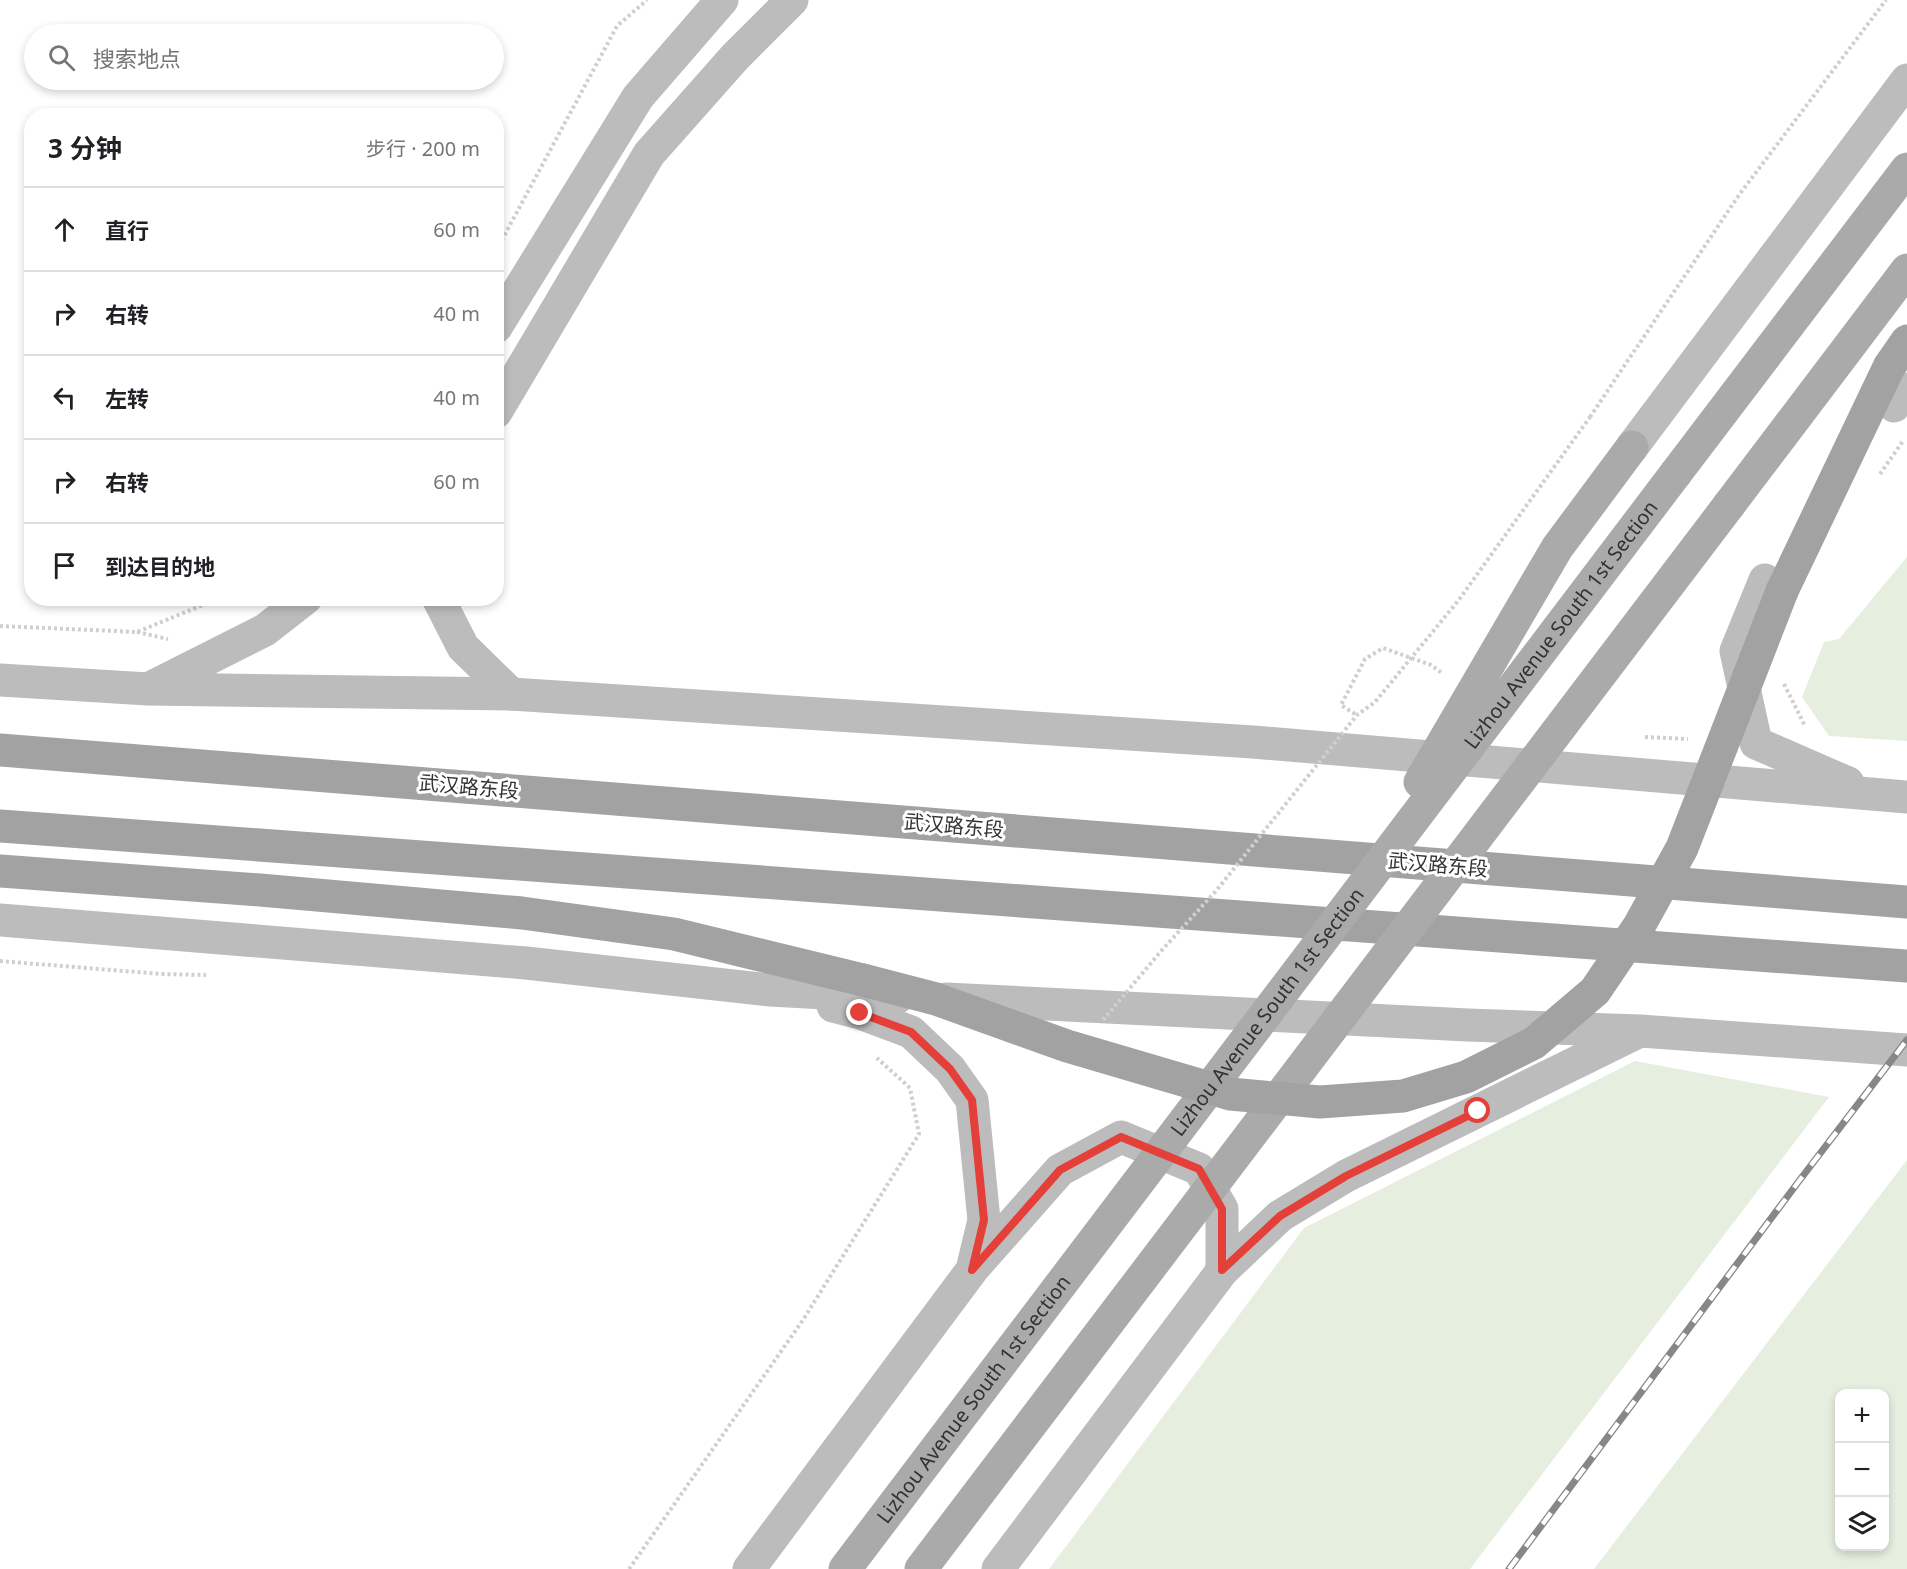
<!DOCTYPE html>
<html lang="zh">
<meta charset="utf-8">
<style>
:root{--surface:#fff;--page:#f2f2f2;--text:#202124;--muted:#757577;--line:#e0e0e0}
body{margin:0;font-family:"Noto Sans","Noto Sans SC",sans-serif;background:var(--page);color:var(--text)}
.controls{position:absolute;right:18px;bottom:18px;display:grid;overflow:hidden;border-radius:12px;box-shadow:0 3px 9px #0003}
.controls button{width:54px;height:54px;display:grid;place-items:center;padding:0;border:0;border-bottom:2px solid var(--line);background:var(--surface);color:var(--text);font:30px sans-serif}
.stop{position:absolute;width:18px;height:18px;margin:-14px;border:4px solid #e43f38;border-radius:50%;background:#fff}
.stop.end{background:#e43f38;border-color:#fff;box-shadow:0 2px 6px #0008}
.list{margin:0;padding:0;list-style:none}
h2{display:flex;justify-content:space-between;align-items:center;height:78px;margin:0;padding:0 24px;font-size:26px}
h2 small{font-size:20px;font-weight:400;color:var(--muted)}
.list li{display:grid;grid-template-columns:39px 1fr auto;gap:18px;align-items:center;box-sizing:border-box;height:84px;padding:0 24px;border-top:2px solid var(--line)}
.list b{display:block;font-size:22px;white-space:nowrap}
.list em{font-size:20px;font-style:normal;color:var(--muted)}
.icon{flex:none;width:33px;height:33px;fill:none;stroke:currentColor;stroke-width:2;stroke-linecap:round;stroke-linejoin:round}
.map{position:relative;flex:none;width:1907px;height:1569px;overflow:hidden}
.search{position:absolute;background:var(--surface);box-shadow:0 3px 9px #0003;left:24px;top:24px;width:480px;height:66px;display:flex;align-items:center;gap:15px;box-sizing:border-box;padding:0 21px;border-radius:33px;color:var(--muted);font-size:22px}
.panel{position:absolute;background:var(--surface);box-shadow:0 3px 9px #0003;left:24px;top:108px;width:480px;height:498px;border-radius:24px}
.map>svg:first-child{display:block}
</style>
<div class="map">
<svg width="1907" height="1569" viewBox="0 0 1907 1569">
<rect width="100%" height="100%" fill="#fff"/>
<g fill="#e6eee0" fill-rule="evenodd">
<polygon points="1907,557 1907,741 1829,736 1802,697 1824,642 1839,639"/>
<polygon points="1635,1061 1829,1097 1470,1569 1049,1569 1304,1228"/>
<path d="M1907,1160V1569H1594ZM1840,1394H1884V1546H1840Z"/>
</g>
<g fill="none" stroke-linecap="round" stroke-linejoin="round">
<g stroke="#cfcfcf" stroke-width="4" stroke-dasharray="3 3" stroke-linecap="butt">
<polyline points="496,251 617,26 647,0"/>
<polyline points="1590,417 1739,195 1886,0"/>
<polyline points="1880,474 1903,441"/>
<polyline points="0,626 137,632 220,598"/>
<polyline points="137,632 168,639"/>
<polyline points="1784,684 1805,726"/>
<polyline points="1355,714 1341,705 1365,659 1383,648 1431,665 1443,674"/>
<polyline points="1645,737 1688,739"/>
<polyline points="0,961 161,974 206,975"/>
<polyline points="629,1569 803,1320 919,1134 910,1088 877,1058"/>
</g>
<g stroke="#bcbcbc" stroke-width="33">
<polyline points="496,327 638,97 722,0"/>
<polyline points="1894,406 1907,389"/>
<polyline points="496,412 649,154 735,57 792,0"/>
<polyline points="1632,447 1907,80"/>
<polyline points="1765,580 1736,651 1756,743 1848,783"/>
<polyline points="438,598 463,647 511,694"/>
<polyline points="0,680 148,689 511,694 1253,742 1907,797"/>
<polyline points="152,687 265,630 306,598"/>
<polyline points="0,920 526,963 770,990 898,997"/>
<polyline points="946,999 1468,1025 1640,1031 1907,1050"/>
<polyline points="976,1265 1060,1170 1121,1137 1199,1169 1222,1209 1222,1271"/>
<polyline points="749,1569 972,1270 984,1220 972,1100 950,1069 911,1032 860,1013 833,1006"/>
<polyline points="998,1569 1222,1271 1280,1216 1346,1176 1636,1033"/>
</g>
<g stroke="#aaa" stroke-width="33">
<polyline points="1676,473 1907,169"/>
<polyline points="1729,505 1907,270"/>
</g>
<g stroke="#a2a2a2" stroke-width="33">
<polyline points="1782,591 1889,367 1907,341"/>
<polyline points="0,750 1907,902"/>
<polyline points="0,826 1907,966"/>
<polyline points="0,871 260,890 522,913 674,934 863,980"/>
</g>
<defs>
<polyline id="rail" points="1509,1569 1799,1181 1907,1040"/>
</defs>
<use href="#rail" stroke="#878787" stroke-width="7"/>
<use href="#rail" stroke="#fff" stroke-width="4.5" stroke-dasharray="14" stroke-linecap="butt"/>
<polyline stroke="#cfcfcf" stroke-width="4" stroke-dasharray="3 3" stroke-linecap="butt" points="1103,1020 1162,950 1216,891 1357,715 1375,702 1458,601 1590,417"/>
<g stroke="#aaa" stroke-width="33">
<polyline points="1420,782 1557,548 1632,447"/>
<path id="s1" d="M845,1569L1676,473"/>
<polyline points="921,1569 1729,505"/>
</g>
<polyline stroke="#a2a2a2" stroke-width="33" points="863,980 936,999 1067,1046 1230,1094 1320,1102 1403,1096 1466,1077 1534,1043 1595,991 1639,926 1682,848 1782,591"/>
</g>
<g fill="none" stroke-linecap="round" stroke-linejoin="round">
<polyline stroke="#e43f38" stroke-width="8" points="860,1013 911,1032 950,1069 972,1100 984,1220 972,1270 1060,1170 1121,1137 1199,1169 1222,1209 1222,1270 1280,1216 1346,1176 1478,1111"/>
</g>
<g text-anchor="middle" stroke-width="6" stroke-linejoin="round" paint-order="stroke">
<g font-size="20" fill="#323232" stroke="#fff">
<text dy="7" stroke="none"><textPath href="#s1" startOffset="1185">Lizhou Avenue South 1st Section</textPath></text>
<text transform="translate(469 787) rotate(5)" y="7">武汉路东段</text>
<text transform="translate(954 826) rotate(5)" y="7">武汉路东段</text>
<text transform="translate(1438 865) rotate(5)" y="7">武汉路东段</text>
<text dy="7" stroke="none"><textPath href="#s1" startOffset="699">Lizhou Avenue South 1st Section</textPath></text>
<text dy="7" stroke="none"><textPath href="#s1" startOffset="213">Lizhou Avenue South 1st Section</textPath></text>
</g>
</g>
</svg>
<div class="controls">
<button>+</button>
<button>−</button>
<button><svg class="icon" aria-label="layers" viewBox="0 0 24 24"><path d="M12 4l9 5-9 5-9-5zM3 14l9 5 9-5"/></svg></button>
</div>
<div class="stop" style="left:1478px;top:1111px"></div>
<div class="stop end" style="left:860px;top:1013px"></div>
<div class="search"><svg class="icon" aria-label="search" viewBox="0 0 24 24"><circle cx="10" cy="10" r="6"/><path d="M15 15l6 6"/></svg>搜索地点</div>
<section class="panel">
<h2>3 分钟<small>步行 · 200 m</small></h2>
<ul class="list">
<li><svg class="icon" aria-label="ahead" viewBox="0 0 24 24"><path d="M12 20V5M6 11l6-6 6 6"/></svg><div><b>直行</b></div><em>60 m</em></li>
<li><svg class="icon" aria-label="right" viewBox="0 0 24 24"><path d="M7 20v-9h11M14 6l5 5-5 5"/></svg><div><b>右转</b></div><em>40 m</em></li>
<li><svg class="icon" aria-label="left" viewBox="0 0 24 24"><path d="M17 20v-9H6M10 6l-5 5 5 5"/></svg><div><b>左转</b></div><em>40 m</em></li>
<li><svg class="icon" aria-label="right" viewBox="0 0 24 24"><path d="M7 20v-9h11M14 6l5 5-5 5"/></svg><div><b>右转</b></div><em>60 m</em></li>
<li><svg class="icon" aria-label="arrive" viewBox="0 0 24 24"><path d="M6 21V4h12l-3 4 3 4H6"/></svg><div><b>到达目的地</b></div></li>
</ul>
</section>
</div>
